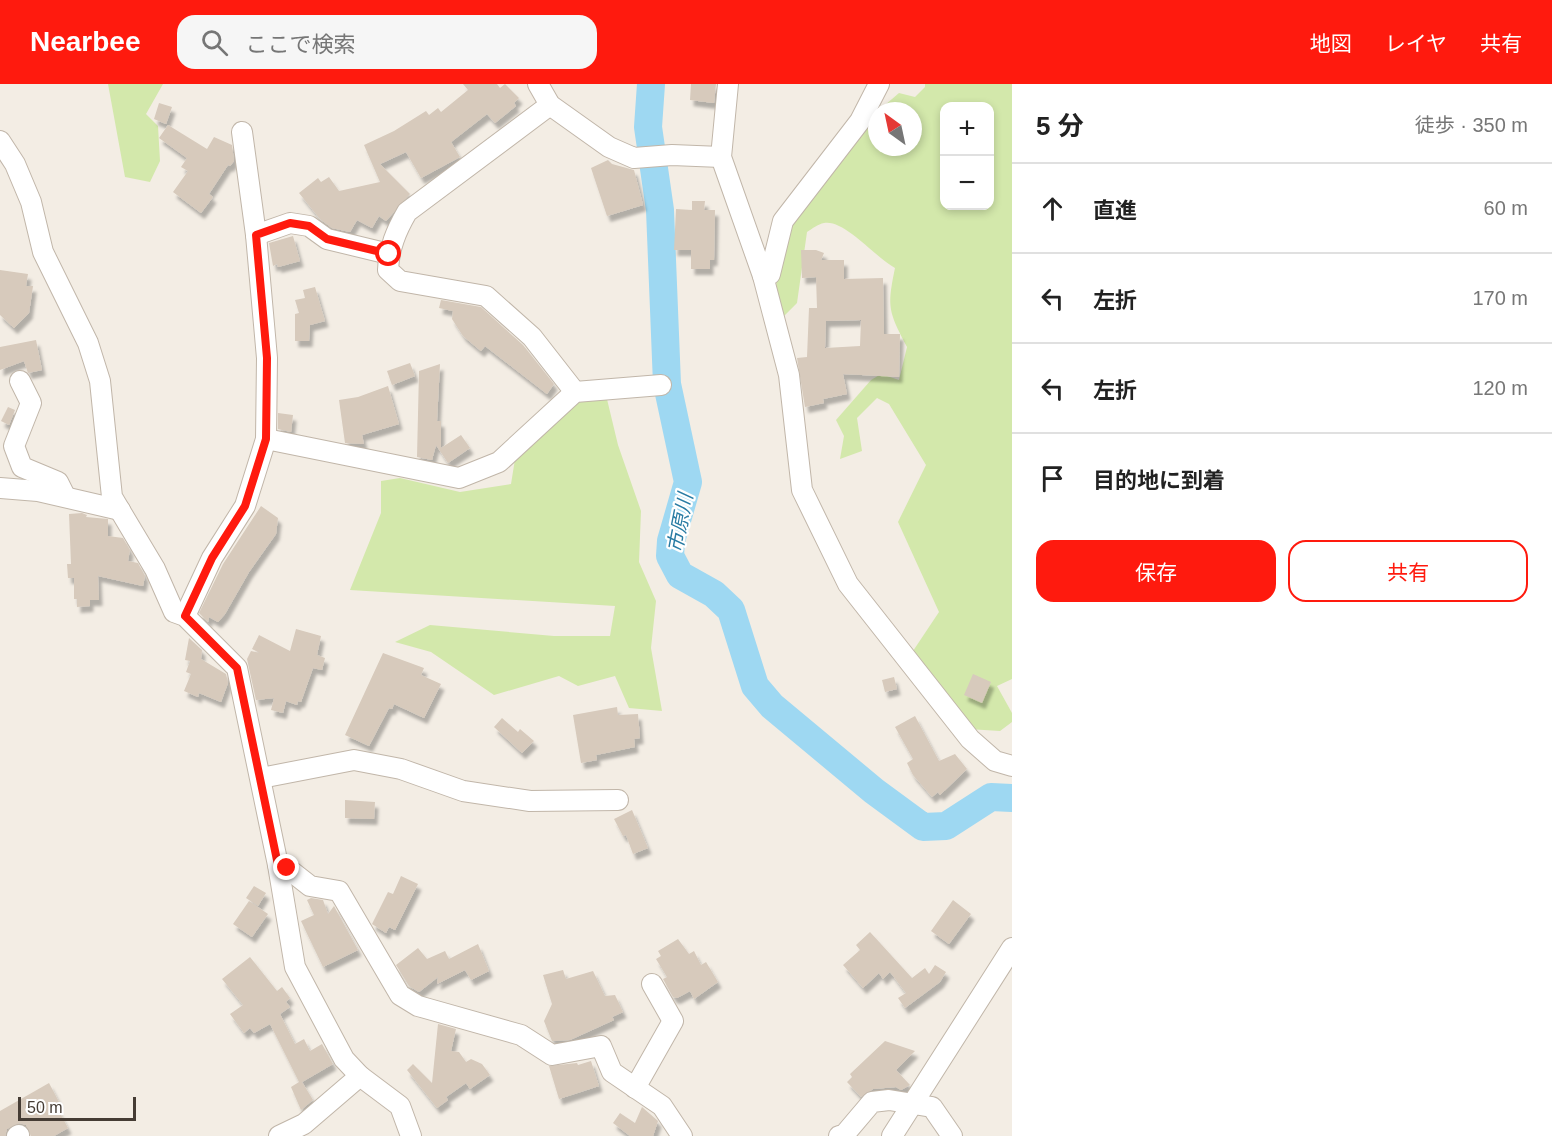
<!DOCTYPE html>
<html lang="ja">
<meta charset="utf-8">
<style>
:root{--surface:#fff;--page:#f6f6f6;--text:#222;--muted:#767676;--line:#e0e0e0;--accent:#ff1a0e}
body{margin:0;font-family:Arial,"Noto Sans JP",sans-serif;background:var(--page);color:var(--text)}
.controls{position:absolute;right:18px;top:18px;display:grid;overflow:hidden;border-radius:12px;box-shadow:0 3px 9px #0003}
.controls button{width:54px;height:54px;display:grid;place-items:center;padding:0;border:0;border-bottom:2px solid var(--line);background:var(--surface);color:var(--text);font:30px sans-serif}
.compass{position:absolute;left:868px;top:18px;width:54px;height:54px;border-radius:50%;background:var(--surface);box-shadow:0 3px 9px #0003;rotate:327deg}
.scale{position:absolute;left:18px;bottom:15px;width:118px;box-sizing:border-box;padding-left:6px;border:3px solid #453c34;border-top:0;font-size:16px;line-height:21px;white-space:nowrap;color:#453c34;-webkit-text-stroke:4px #fff;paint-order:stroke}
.stop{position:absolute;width:18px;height:18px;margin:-14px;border:4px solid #ff1a0e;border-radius:50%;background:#fff}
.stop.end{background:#ff1a0e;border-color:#fff;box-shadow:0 2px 6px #0008}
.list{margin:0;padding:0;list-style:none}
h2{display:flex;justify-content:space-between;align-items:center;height:78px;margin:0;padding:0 24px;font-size:26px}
h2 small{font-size:20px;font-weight:400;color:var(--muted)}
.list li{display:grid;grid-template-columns:39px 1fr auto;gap:18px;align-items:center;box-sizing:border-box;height:90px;padding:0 24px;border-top:2px solid var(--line)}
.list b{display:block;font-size:22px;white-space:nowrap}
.list em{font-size:20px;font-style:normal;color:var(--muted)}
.actions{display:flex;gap:12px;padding:18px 24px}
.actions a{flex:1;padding:14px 0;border:2px solid var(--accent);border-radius:18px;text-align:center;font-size:21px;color:var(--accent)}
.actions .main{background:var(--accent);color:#fff}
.icon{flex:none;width:33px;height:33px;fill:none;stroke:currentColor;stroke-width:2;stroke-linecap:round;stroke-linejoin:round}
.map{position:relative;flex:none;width:1012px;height:1052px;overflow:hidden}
header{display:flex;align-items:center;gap:36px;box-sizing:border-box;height:84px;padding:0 30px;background:var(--accent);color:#fff}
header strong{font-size:28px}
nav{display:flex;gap:33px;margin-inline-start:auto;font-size:21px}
.search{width:420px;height:54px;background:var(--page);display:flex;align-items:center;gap:15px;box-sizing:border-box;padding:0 21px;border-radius:18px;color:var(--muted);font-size:22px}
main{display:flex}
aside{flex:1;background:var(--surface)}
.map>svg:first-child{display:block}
</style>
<header>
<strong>Nearbee</strong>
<div class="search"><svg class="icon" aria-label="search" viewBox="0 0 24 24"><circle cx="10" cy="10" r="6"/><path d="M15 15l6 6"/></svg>ここで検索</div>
<nav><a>地図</a><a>レイヤ</a><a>共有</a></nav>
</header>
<main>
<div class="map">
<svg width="1012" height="1052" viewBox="0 0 1012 1052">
<defs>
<filter id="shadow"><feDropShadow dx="3.5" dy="6" stdDeviation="1.5" flood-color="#0004"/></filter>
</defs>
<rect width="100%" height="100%" fill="#f3ede4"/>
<g fill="#d3e8ab" fill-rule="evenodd">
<polygon points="108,0 163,0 146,30 158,42 160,77 150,98 125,93"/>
<path d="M925,0H1012V595L997,602L1012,629V638L1000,647L968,645L913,567L939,528L898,438L926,381L889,320L877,314L857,334L862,367L840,375L844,352L836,336L871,296L881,290L899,296L907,263C888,227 887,223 895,184C875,173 844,135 824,139C818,140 812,145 807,148L797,219L782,234L773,180L789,142L865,37L877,28V63H913V27H878L899,9L915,13L925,3ZM945,22H990V122H945Z"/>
<polygon points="606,311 618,361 641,427 639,478 656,517 651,564 662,627 629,624 615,592 578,602 559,592 494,611 431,568 395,558 430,541 554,552 610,552 615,522 350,506 381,429 381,397 400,394 460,408 511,400 516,369 572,316"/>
</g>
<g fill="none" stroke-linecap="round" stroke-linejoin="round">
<polyline stroke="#9ed8f2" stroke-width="28" points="651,0 648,43 660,126 667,300 688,398 671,457 670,472 680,491 714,510 731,526 755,602 772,622 874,707 923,743 946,742 991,713 1012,714"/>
</g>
<g fill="#d7cabc" fill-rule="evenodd" filter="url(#shadow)">
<polygon points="463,0 497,0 500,4 505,0 519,14 514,19 516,22 495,39 487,30 451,58 460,73 421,94 406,68 380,80 410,110 386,137 379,132 372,144 357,136 350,148 332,144 320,135 299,109 318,94 321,98 329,93 339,107 380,98 364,61 394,47 426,27 429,31 438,24 441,28 468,6"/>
<polygon points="691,0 716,0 714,19 690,16"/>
<polygon points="159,19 172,23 166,40 154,35"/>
<polygon points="168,41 207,65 214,53 232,61 234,77 230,82 228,81 209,110 213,113 201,129 173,108 188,87 181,83 187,74 159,54"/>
<polygon points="608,76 612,80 634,86 643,121 607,132 591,84"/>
<polygon points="692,117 705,117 704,126 715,126 714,176 710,176 710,185 691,185 691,166 674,166 676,125 692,126"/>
<polygon points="293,152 300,177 278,183 277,180 273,182 269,159"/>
<path d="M801,166H816L824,169L821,176H844V195L883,194L884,250H900L899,293L843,290L847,310L823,315L824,319L805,323L797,274L807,273L809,224H817L816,193L802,194ZM861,236L860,262L825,264L826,237Z"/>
<polygon points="0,186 28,190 26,202 33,202 29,229 14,244 0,231"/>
<polygon points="315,203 325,237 310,241 309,257 295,257 295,230 299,229 295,216 305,214 303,206"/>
<polygon points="441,216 481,223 523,261 554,300 547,310 485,262 481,267 463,252 452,235 453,227 439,224"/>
<polygon points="36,256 42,286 28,289 24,277 0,286 0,263"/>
<polygon points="410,279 415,292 392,301 387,287"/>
<polygon points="440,280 437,337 441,337 441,364 461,351 470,364 448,379 436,361 432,376 417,373 419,287"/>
<polygon points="388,302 399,340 362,351 364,360 345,359 339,316 358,313"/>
<polygon points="8,323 15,326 9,341 1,337"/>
<polygon points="278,329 293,331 291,348 278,345"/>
<polygon points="261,422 278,434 276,450 249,488 225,530 218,538 209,533 208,538 199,529 223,480"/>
<polygon points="82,429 87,431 86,433 108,435 108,452 123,454 130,466 128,477 138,479 145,492 143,502 98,492 99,516 90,516 90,522 77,523 77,515 74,515 74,494 68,494 67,480 71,480 69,430"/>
<polygon points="296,545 321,552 317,571 325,574 322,586 313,584 301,618 298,617 297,621 286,617 283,629 271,626 274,614 256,616 247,575 251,567 260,569 252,565 259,551 290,567"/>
<polygon points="189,554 202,566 201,575 226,590 228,599 221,618 199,609 198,613 184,607 191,590 186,588 190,577 185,576"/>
<polygon points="383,569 424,584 421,591 441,600 424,634 394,620 392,625 389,624 369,662 345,651"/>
<polygon points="973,590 991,598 982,619 964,611"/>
<polygon points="894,593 897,605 885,608 882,596"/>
<polygon points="617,623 618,631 638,630 640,654 634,655 635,663 596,671 597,676 581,679 573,631"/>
<polygon points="915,632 939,677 955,670 967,685 940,711 938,708 932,713 913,691 907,679 913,675 895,643"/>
<polygon points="502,634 518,648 520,645 534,657 522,669 494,643"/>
<polygon points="345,716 375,718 374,735 345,734"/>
<polygon points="632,726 648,764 633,770 626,751 623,752 614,735"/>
<polygon points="401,792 418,800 395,846 389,843 386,849 372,840 388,808 393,810"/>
<polygon points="254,802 266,809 258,822 246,814"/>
<polygon points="311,814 323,816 328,830 334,822 358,866 323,883 301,837 314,831 307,816"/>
<polygon points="953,816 971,830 949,860 931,847"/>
<polygon points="249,817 268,830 252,853 233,840"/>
<polygon points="870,848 912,894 925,884 929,890 935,881 946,888 940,898 905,924 898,914 906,909 890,888 883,895 879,889 863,904 843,881 860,866 856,861"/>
<polygon points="678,855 689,870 694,867 701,881 706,878 718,898 694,915 690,907 677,914 673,913 663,895 667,893 656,875 661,872 658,867"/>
<polygon points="478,860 489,887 471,896 465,886 437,900 438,893 419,908 409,902 396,881 418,864 427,875 445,867 449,875"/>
<polygon points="250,873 277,907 282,903 290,914 286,918 290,923 280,930 295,960 304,955 310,967 322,960 333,980 302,998 313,1016 301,1026 291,1003 299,998 270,940 254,949 250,944 244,949 230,930 243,921 222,895"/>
<polygon points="563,886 566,895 593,887 605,912 615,911 623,928 612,933 614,936 570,956 552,957 544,937 552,920 543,891"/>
<polygon points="438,940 456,945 451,967 459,968 466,978 471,975 482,980 490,991 470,1005 466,999 446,1013 448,1016 437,1024 407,986 413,980 432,999"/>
<polygon points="885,957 915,967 896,986 910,1001 901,1006 896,1003 873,1005 861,1013 847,998 852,993 850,990"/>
<polygon points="591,977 599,1002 559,1015 549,982 577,979 578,981"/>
<polygon points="49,999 59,1018 55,1020 68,1044 54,1052 31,1052 26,1041 19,1039 7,1045 5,1052 0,1052 0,1027"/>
<polygon points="642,1023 658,1037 653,1052 630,1052 613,1039 620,1029 635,1039"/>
</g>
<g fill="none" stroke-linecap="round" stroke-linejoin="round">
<defs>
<g id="minor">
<polyline points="538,0 550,21 609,63 634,74 672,71 721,73"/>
<polyline points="728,0 721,73 763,192 789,291 802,406 848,500 970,655 995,677 1012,682"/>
<path d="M550,21L407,128C396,147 389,164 388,186L400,197L486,212L532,253L575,308"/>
<polyline points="0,57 15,80 31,118 43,168 88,259 100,297 112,413 155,485 174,528 185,532 237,584 278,781 295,883 344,975 360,992 400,1022 411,1052"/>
<polyline points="256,151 290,139 309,142 327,155 389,170"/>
<polyline points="763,192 770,190 783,137 860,37 879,0"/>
<polyline points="20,297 31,319 14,362 22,383 58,398 65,412"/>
<polyline points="266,355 459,394 499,378 575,308 661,301"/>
<polyline points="0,404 38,407 120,426"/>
<polyline points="185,532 212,474 245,422 266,355 267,274 256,151 242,48"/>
<polyline points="261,694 354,676 401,685 463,707 530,717 618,716"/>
<polyline points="278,781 287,784 310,802 339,807 400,911 418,922 521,951 552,971 601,962 612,988 662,1022 682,1052"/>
<polyline points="635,1004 673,937 652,900"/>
<polyline points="17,1052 19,1051"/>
<polyline points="279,1052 304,1040 360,992"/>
<polyline points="839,1052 844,1051 872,1018 889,1016 932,1023 952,1052"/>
<polyline points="892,1052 1012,864"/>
</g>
</defs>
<use href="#minor" stroke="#c1b6a9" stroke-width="22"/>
<use href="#minor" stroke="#fff" stroke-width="20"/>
</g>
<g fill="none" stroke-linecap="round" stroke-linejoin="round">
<polyline stroke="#ff1a0e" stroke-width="8" points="287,784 278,781 237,584 185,532 212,474 245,422 266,355 267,274 256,151 290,139 309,142 327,155 389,170"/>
</g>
<g text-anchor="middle" stroke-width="4.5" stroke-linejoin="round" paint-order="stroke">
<g font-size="20" font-style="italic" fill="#287ba3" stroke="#fff">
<text transform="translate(680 439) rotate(-79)" y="7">市原川</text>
</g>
</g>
</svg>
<div class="controls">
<button>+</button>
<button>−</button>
</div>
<svg class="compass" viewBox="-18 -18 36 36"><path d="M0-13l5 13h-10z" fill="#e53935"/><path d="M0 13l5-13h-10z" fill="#767676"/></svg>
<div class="scale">50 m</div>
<div class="stop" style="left:389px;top:170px"></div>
<div class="stop end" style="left:287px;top:784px"></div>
</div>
<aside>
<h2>5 分<small>徒歩 · 350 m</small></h2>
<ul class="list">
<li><svg class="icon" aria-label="ahead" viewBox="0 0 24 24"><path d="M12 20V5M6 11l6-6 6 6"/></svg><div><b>直進</b></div><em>60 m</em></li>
<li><svg class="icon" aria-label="left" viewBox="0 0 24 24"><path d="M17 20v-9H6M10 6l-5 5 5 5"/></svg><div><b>左折</b></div><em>170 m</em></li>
<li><svg class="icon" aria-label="left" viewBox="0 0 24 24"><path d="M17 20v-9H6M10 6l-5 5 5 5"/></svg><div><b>左折</b></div><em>120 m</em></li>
<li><svg class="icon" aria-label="arrive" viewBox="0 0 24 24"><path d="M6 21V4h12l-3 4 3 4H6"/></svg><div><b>目的地に到着</b></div></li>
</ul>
<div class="actions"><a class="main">保存</a><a>共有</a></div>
</aside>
</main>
